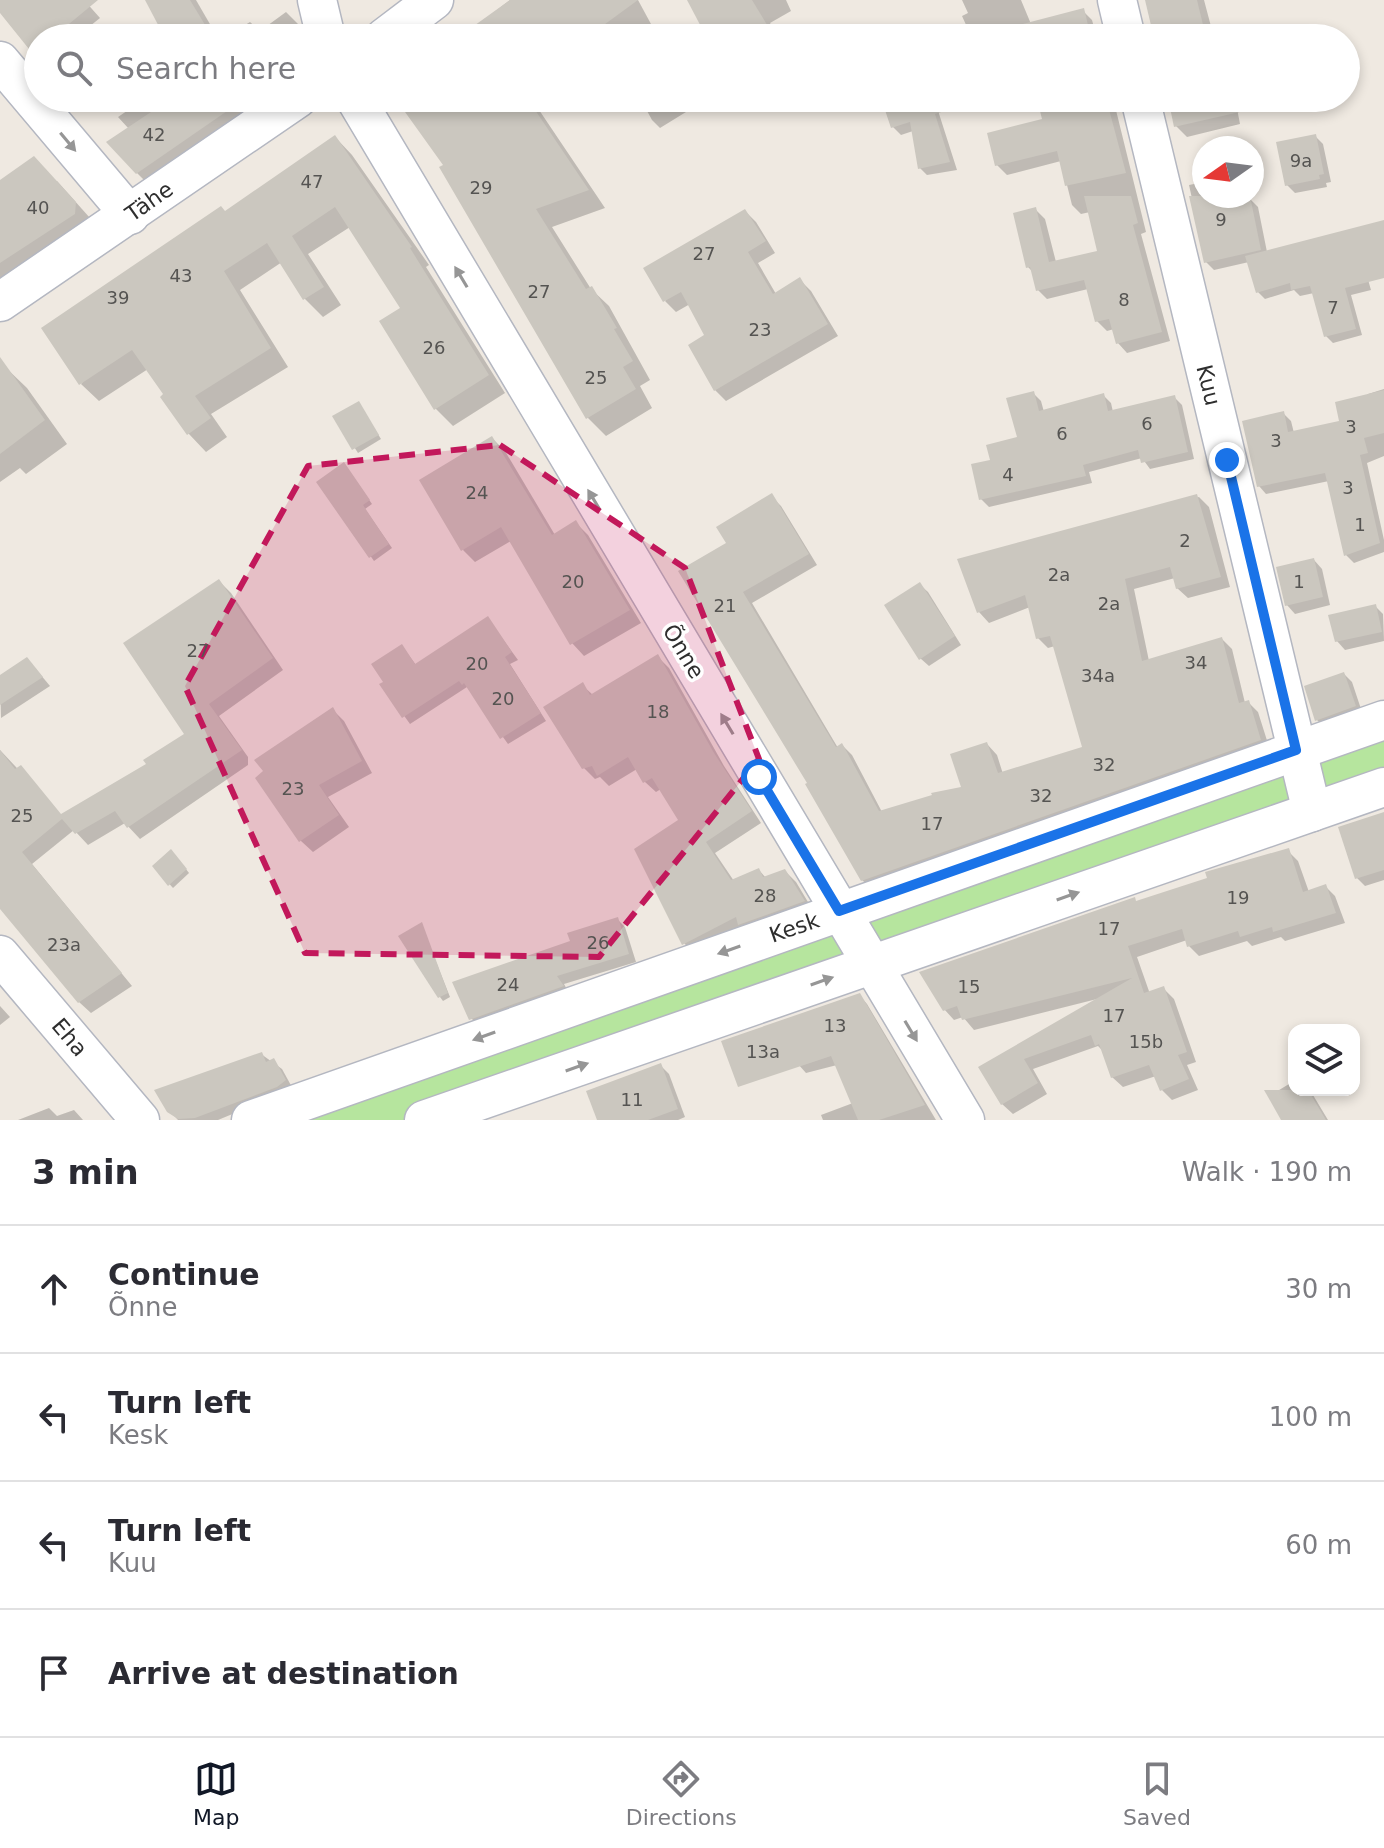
<!DOCTYPE html>
<meta charset="utf-8">
<style>
:root{--surface:#fff;--page:#f7f7f7;--text:#2b2b33;--muted:#7c7c81;--line:#e1e1e2;--accent:#111827}
body{margin:0;font-family:"DejaVu Sans",sans-serif;background:var(--page);color:var(--text)}
.controls{position:absolute;right:24px;bottom:24px;display:grid;overflow:hidden;border-radius:16px;box-shadow:0 4px 12px #0003}
.controls button{width:72px;height:72px;display:grid;place-items:center;padding:0;border:0;border-bottom:2px solid var(--line);background:var(--surface);color:var(--text);font:40px sans-serif}
.compass{position:absolute;left:1192px;top:136px;width:72px;height:72px;border-radius:50%;background:var(--surface);box-shadow:0 4px 12px #0003;rotate:256deg}
.stop{position:absolute;width:24px;height:24px;margin:-18px;border:6px solid #1a73e8;border-radius:50%;background:#fff}
.stop.end{background:#1a73e8;border-color:#fff;box-shadow:0 2px 8px #0008}
.list{margin:0;padding:0;list-style:none}
h2{display:flex;justify-content:space-between;align-items:center;height:104px;margin:0;padding:0 32px;font-size:34px}
h2 small{font-size:26px;font-weight:400;color:var(--muted)}
.list li{display:grid;grid-template-columns:52px 1fr auto;gap:24px;align-items:center;box-sizing:border-box;height:128px;padding:0 32px;border-top:2px solid var(--line)}
.list b{display:block;font-size:30px;white-space:nowrap}
.list p{margin:0;font-size:26px;white-space:nowrap;color:var(--muted)}
.list em{font-size:26px;font-style:normal;color:var(--muted)}
.icon{flex:none;width:44px;height:44px;fill:none;stroke:currentColor;stroke-width:2;stroke-linecap:round;stroke-linejoin:round}
.map{position:relative;flex:none;width:1384px;height:1120px;overflow:hidden}
.search{position:absolute;background:var(--surface);box-shadow:0 4px 12px #0003;left:24px;right:24px;top:24px;height:88px;display:flex;align-items:center;gap:20px;box-sizing:border-box;padding:0 28px;border-radius:44px;color:var(--muted);font-size:30px}
.sheet{height:616px;background:var(--surface)}
nav{display:flex;justify-content:space-around;align-items:center;box-sizing:border-box;height:112px;border-top:2px solid var(--line);background:var(--surface);font-size:22px;color:var(--muted)}
nav a{display:grid;justify-items:center;gap:4px}
nav .on{color:var(--accent)}
.map>svg:first-child{display:block}
</style>
<div class="map">
<svg width="1384" height="1120" viewBox="0 0 1384 1120">
<rect width="100%" height="100%" fill="#efe9e1"/>
<polygon fill="#b6e59e" points="1384,720 1384,787 424,1120 251,1120"/>
<g fill="#0003">
<polygon points="0,0 84,0 100,18 75,38 38,38 38,56 0,10"/>
<polygon points="147,0 196,0 218,38 167,38"/>
<polygon points="510,0 638,0 651,24 628,38 460,38"/>
<polygon points="689,0 786,0 791,11 770,23 779,38 709,38"/>
<polygon points="962,0 1021,0 1031,24 1083,11 1092,20 1097,38 972,38 962,16 968,13"/>
<polygon points="1147,0 1204,0 1213,34 1217,38 1156,38"/>
<polygon points="286,12 304,30 306,38 224,38 250,22 260,31"/>
<polygon points="146,98 291,98 155,191 137,173 129,129 118,117"/>
<polygon points="398,98 538,98 533,101 605,208 552,227 591,289 609,306 650,380 640,386 652,408 606,436 588,418 446,166"/>
<polygon points="640,98 679,98 686,112 660,128 652,120"/>
<polygon points="883,98 934,98 957,170 927,175 920,168 913,131 901,135 893,127"/>
<polygon points="1039,98 1113,98 1146,232 1141,234 1170,341 1127,353 1118,343 1114,329 1107,331 1097,321 1088,289 1047,299 1038,290 1034,273 1028,267 1036,210 1045,219 1056,262 1100,252 1090,212 1081,214 1072,205 1061,161 1007,175 997,165 990,135 1044,121"/>
<polygon points="1170,98 1235,98 1240,124 1187,137 1176,126"/>
<polygon points="1315,136 1323,144 1331,182 1326,183 1327,187 1295,193 1287,185"/>
<polygon points="335,137 352,155 429,265 426,267 505,393 453,426 435,408 403,309 350,227 308,254 341,305 323,317 305,299 282,262 240,290 288,367 211,414 227,437 206,452 189,434 163,397 166,395 148,369 99,401 81,384 225,213"/>
<polygon points="57,181 98,227 0,292 0,182"/>
<polygon points="1204,182 1204,196 1239,196 1250,199 1258,207 1267,252 1356,238 1371,290 1351,295 1362,335 1333,343 1326,336 1314,293 1300,296 1294,290 1265,299 1258,292 1249,262 1214,270 1206,262 1189,185"/>
<polygon points="745,211 756,222 775,253 758,263 776,294 800,280 811,291 838,336 726,401 715,390 706,336 690,304 676,312 665,301"/>
<polygon points="4,366 27,388 67,444 26,474 20,468 0,482 0,369"/>
<polygon points="1384,389 1384,456 1367,463 1384,540 1384,552 1354,563 1346,555 1329,481 1266,494 1259,486 1284,414 1291,421 1294,433 1342,422 1368,394"/>
<polygon points="1033,393 1041,401 1044,412 1104,396 1111,403 1113,412 1174,397 1182,405 1194,459 1150,469 1142,458 1089,472 1092,483 989,507 981,499 992,462 1019,439"/>
<polygon points="359,404 381,439 358,453 335,417"/>
<polygon points="492,438 505,451 555,535 576,523 588,535 641,623 584,656 572,643 511,541 475,562 463,550"/>
<polygon points="347,468 372,504 365,509 392,548 374,561 319,482"/>
<polygon points="771,496 781,506 817,565 752,603 838,748 842,745 852,755 882,812 964,788 987,744 997,755 1003,774 1084,748 1055,646 1048,648 1038,638 1030,607 989,623 979,612 960,560 1199,497 1209,507 1230,587 1188,598 1177,588 1175,578 1134,589 1149,661 1222,639 1232,649 1245,703 1248,702 1258,712 1270,750 873,890 862,880 810,784 681,572 728,544"/>
<polygon points="1314,560 1322,569 1330,605 1295,614 1287,605"/>
<polygon points="219,581 231,593 283,670 219,716 248,757 248,765 140,839 125,823 88,845 74,830 32,864 132,986 91,1013 79,1002 0,886 0,750 62,816 149,764 187,735"/>
<polygon points="919,584 928,592 961,645 929,666 920,658"/>
<polygon points="1375,606 1383,614 1384,641 1345,650 1337,641"/>
<polygon points="488,619 518,660 510,664 546,721 508,744 467,687 410,724 382,685 402,646 416,665"/>
<polygon points="658,657 669,668 724,766 761,823 715,853 734,881 759,870 766,878 785,871 796,882 814,912 694,954 684,943 681,821 661,789 656,792 645,782 637,769 609,786 600,777 595,779 584,768 582,685 593,695"/>
<polygon points="35,668 50,686 1,718 0,678"/>
<polygon points="1344,674 1352,682 1363,715 1325,728 1317,720"/>
<polygon points="332,709 344,721 372,773 328,797 349,827 313,852 301,841 258,778"/>
<polygon points="1384,814 1384,880 1365,886 1357,878"/>
<polygon points="1288,851 1298,861 1309,892 1325,886 1335,896 1345,923 1285,941 1281,937 1252,946 1247,941 1199,956 1189,946 1187,940 1137,957 1150,994 1164,989 1174,999 1196,1062 1187,1065 1198,1090 1172,1100 1162,1090 1156,1076 1123,1087 1112,1077 1103,1051 1098,1046 1033,1069 1047,1094 1013,1114 1002,1104 981,1067 1097,999 974,1030 963,1017 954,1020 944,1009 1138,903"/>
<polygon points="175,855 189,873 173,888 154,867"/>
<polygon points="617,919 625,927 636,962 564,984 570,995 479,1026 470,1017 572,942"/>
<polygon points="421,924 450,997 443,1001 440,997"/>
<polygon points="859,995 867,1004 936,1120 823,1120 821,1115 853,1103 837,1065 806,1073 798,1064"/>
<polygon points="0,1006 10,1017 0,1025"/>
<polygon points="261,1054 282,1069 293,1089 218,1120 178,1120 169,1110"/>
<polygon points="660,1065 669,1074 685,1117 678,1120 599,1120"/>
<polygon points="1294,1081 1294,1090 1310,1090 1328,1120 1284,1120 1269,1096"/>
<polygon points="49,1108 57,1116 74,1110 83,1120 18,1120"/>
</g>
<g fill="#cbc7bf">
<polygon points="0,0 98,0 52,38 38,38 38,50 33,54 0,13"/>
<polygon points="145,0 190,0 213,38 165,38"/>
<polygon points="510,0 638,0 586,38 457,38"/>
<polygon points="687,0 752,0 775,38 707,38"/>
<polygon points="1145,0 1197,0 1205,33 1183,38 1154,38"/>
<polygon points="1084,8 1091,38 1004,38 1003,29"/>
<polygon points="172,98 246,98 136,174 106,142"/>
<polygon points="395,98 527,98 589,190 536,209 586,289 592,286 617,328 614,329 633,361 623,367 636,389 586,419 439,167 443,165"/>
<polygon points="881,98 968,98 969,103 935,114 950,162 918,169 910,122 891,128"/>
<polygon points="1055,98 1106,98 1126,173 1065,186 1057,151 995,166 987,133 1042,119 1039,107 1057,103"/>
<polygon points="1168,98 1252,98 1253,109 1174,127"/>
<polygon points="1316,134 1324,174 1319,175 1320,179 1285,186 1276,142"/>
<polygon points="335,135 412,247 410,248 489,375 434,410 379,321 400,308 335,207 292,236 324,287 303,300 267,243 224,271 271,348 195,396 211,418 187,435 160,397 163,394 132,350 79,385 41,328 221,206 225,211"/>
<polygon points="34,156 76,202 75,214 0,263 0,180"/>
<polygon points="1084,196 1131,196 1138,223 1133,225 1162,332 1116,344 1109,319 1095,322 1084,280 1036,291 1030,267 1026,268 1013,213 1036,207 1049,262 1097,251"/>
<polygon points="1189,196 1250,196 1261,250 1204,263"/>
<polygon points="745,209 766,241 748,252 773,294 800,277 828,324 714,391 688,345 704,335 681,292 663,302 643,268"/>
<polygon points="1384,220 1384,278 1345,288 1356,329 1324,337 1310,286 1291,290 1290,283 1256,293 1245,256"/>
<polygon points="0,357 45,420 0,454"/>
<polygon points="1384,390 1384,433 1364,438 1368,453 1360,455 1380,543 1344,556 1325,473 1257,487 1242,421 1284,411 1288,432 1339,421 1335,402"/>
<polygon points="1034,391 1039,411 1104,393 1108,411 1175,395 1188,452 1141,463 1138,450 1083,465 1086,476 979,500 971,464 990,460 986,445 1017,437 1006,398"/>
<polygon points="359,401 379,435 352,450 332,416"/>
<polygon points="492,436 552,535 576,520 630,610 570,645 501,527 461,551 419,480"/>
<polygon points="344,462 370,500 363,505 389,544 369,558 316,482"/>
<polygon points="772,493 809,554 743,592 836,747 842,743 879,811 932,795 931,793 961,787 950,754 987,742 998,773 1082,747 1050,636 1036,639 1025,595 977,613 957,559 1197,494 1221,577 1176,589 1170,567 1125,579 1142,661 1222,637 1239,703 1249,700 1261,740 861,881 805,784 807,783 678,571 726,543 716,527"/>
<polygon points="1314,558 1323,597 1285,606 1276,567"/>
<polygon points="219,579 273,658 209,704 242,750 127,828 115,811 75,834 62,819 22,852 122,973 78,1003 0,909 0,750 15,769 21,765 61,814 146,764 143,760 184,734 123,643"/>
<polygon points="920,582 955,636 919,660 884,605"/>
<polygon points="1376,604 1382,632 1335,642 1328,615"/>
<polygon points="488,616 512,652 505,657 541,713 500,739 464,683 462,685 459,681 402,718 379,684 383,682 371,664 402,644 415,664"/>
<polygon points="658,654 714,753 752,811 706,842 731,880 759,868 763,877 785,869 805,901 738,925 736,917 682,945 634,849 678,820 652,778 643,783 628,757 597,776 592,766 582,769 543,707 583,682 590,695"/>
<polygon points="27,657 43,677 0,705 0,675"/>
<polygon points="1344,672 1356,706 1315,721 1304,686"/>
<polygon points="333,707 362,761 319,785 339,815 299,842 255,778 263,771 254,760"/>
<polygon points="1384,812 1384,870 1355,879 1338,827"/>
<polygon points="1289,848 1303,892 1326,884 1336,913 1273,932 1272,927 1240,937 1238,931 1187,947 1182,929 1128,946 1144,993 1164,986 1187,1052 1178,1055 1189,1079 1160,1091 1149,1065 1111,1078 1099,1044 1095,1046 1091,1035 1024,1059 1038,1083 1001,1105 978,1067 1132,978 962,1020 957,1006 943,1011 919,972 1135,897 1136,901 1207,878 1205,872"/>
<polygon points="171,849 187,869 168,886 152,866"/>
<polygon points="618,917 629,954 557,976 564,986 469,1020 452,982 570,941 567,933"/>
<polygon points="422,922 448,993 438,998 398,936"/>
<polygon points="860,993 925,1105 879,1120 858,1120 831,1056 738,1087 721,1041"/>
<polygon points="262,1052 266,1062 274,1058 286,1080 277,1087 195,1118 178,1119 167,1112 154,1090"/>
<polygon points="661,1063 678,1109 648,1120 597,1120 586,1091"/>
<polygon points="1264,1090 1308,1090 1326,1120 1281,1120"/>
</g>
<g fill="none" stroke-linecap="round" stroke-linejoin="round">
<defs>
<g id="minor">
<polyline points="317,0 326,38"/>
<polyline points="1117,0 1126,38"/>
<polyline points="384,38 434,0"/>
<polyline points="0,61 130,215"/>
<polyline points="355,98 965,1120"/>
<polyline points="1140,98 1312,812"/>
<polyline points="0,302 298,98"/>
<polyline points="0,955 140,1120"/>
<polyline points="251,1120 1384,720"/>
<polyline points="424,1120 1384,787"/>
</g>
</defs>
<use href="#minor" stroke="#b4b7c1" stroke-width="41"/>
<use href="#minor" stroke="#fff" stroke-width="38"/>
</g>
<defs><path id="oneway-solid" d="M-6-.8H1V-3.2L6.5 0L1 3.2V.8H-6Z" transform="scale(2)"/></defs>
<g fill="#969696">
<use href="#oneway-solid" transform="translate(68 142) rotate(50)"/>
<use href="#oneway-solid" transform="translate(461 277) rotate(-121)"/>
<use href="#oneway-solid" transform="translate(594 500) rotate(-121)"/>
<use href="#oneway-solid" transform="translate(727 724) rotate(-121)"/>
<use href="#oneway-solid" transform="translate(1068 896) rotate(-19)"/>
<use href="#oneway-solid" transform="translate(729 950) rotate(161)"/>
<use href="#oneway-solid" transform="translate(822 981) rotate(-19)"/>
<use href="#oneway-solid" transform="translate(911 1031) rotate(59)"/>
<use href="#oneway-solid" transform="translate(484 1036) rotate(160)"/>
<use href="#oneway-solid" transform="translate(577 1067) rotate(-19)"/>
</g>
<g fill="none" stroke-linecap="round" stroke-linejoin="round">
<polyline stroke="#1a73e8" stroke-width="10" points="759,777 839,911 1296,750 1227,460"/>
</g>
<path fill="#c2185b" fill-opacity="0.2" stroke="#c2185b" stroke-width="6" stroke-dasharray="16 10" stroke-linejoin="round" d="M500,445L685,568L759,759L599,957L305,953L185,686L308,466Z"/>
<g text-anchor="middle" stroke-width="7" stroke-linejoin="round" paint-order="stroke">
<g font-size="18" fill="#555452">
<text x="154" y="141">42</text>
<text x="1301" y="167">9a</text>
<text x="312" y="188">47</text>
<text x="481" y="194">29</text>
<text x="38" y="214">40</text>
<text x="1221" y="226">9</text>
<text x="704" y="260">27</text>
<text x="181" y="282">43</text>
<text x="539" y="298">27</text>
<text x="118" y="304">39</text>
<text x="1124" y="306">8</text>
<text x="1333" y="314">7</text>
<text x="760" y="336">23</text>
<text x="434" y="354">26</text>
<text x="596" y="384">25</text>
<text x="1147" y="430">6</text>
<text x="1351" y="433">3</text>
<text x="1062" y="440">6</text>
<text x="1276" y="447">3</text>
<text x="1008" y="481">4</text>
<text x="1348" y="494">3</text>
<text x="477" y="499">24</text>
<text x="1360" y="531">1</text>
<text x="1185" y="547">2</text>
<text x="1059" y="581">2a</text>
<text x="573" y="588">20</text>
<text x="1299" y="588">1</text>
<text x="1109" y="610">2a</text>
<text x="725" y="612">21</text>
<text x="198" y="657">27</text>
<text x="1196" y="669">34</text>
<text x="477" y="670">20</text>
<text x="1098" y="682">34a</text>
<text x="503" y="705">20</text>
<text x="658" y="718">18</text>
<text x="1104" y="771">32</text>
<text x="293" y="795">23</text>
<text x="1041" y="802">32</text>
<text x="22" y="822">25</text>
<text x="932" y="830">17</text>
<text x="765" y="902">28</text>
<text x="1238" y="904">19</text>
<text x="1109" y="935">17</text>
<text x="598" y="949">26</text>
<text x="64" y="951">23a</text>
<text x="508" y="991">24</text>
<text x="969" y="993">15</text>
<text x="1114" y="1022">17</text>
<text x="835" y="1032">13</text>
<text x="1146" y="1048">15b</text>
<text x="763" y="1058">13a</text>
<text x="632" y="1106">11</text>
</g>
<g font-size="22" fill="#2e2e2e" stroke="#fff">
<text transform="translate(149 201) rotate(-35)" y="8">Tähe</text>
<text transform="translate(1209 385) rotate(76)" y="8">Kuu</text>
<text transform="translate(684 651) rotate(59)" y="8">Õnne</text>
<text transform="translate(794 927) rotate(-19)" y="8">Kesk</text>
<text transform="translate(70 1037) rotate(50)" y="8">Eha</text>
</g>
</g>
</svg>
<div class="controls">
<button><svg class="icon" aria-label="layers" viewBox="0 0 24 24"><path d="M12 4l9 5-9 5-9-5zM3 14l9 5 9-5"/></svg></button>
</div>
<svg class="compass" viewBox="-18 -18 36 36"><path d="M0-13l5 13h-10z" fill="#e53935"/><path d="M0 13l5-13h-10z" fill="#7c7c81"/></svg>
<div class="stop" style="left:759px;top:777px"></div>
<div class="stop end" style="left:1227px;top:460px"></div>
<div class="search"><svg class="icon" aria-label="search" viewBox="0 0 24 24"><circle cx="10" cy="10" r="6"/><path d="M15 15l6 6"/></svg>Search here</div>
</div>
<section class="sheet">
<h2>3 min<small>Walk · 190 m</small></h2>
<ul class="list">
<li><svg class="icon" aria-label="ahead" viewBox="0 0 24 24"><path d="M12 20V5M6 11l6-6 6 6"/></svg><div><b>Continue</b><p>Õnne</p></div><em>30 m</em></li>
<li><svg class="icon" aria-label="left" viewBox="0 0 24 24"><path d="M17 20v-9H6M10 6l-5 5 5 5"/></svg><div><b>Turn left</b><p>Kesk</p></div><em>100 m</em></li>
<li><svg class="icon" aria-label="left" viewBox="0 0 24 24"><path d="M17 20v-9H6M10 6l-5 5 5 5"/></svg><div><b>Turn left</b><p>Kuu</p></div><em>60 m</em></li>
<li><svg class="icon" aria-label="arrive" viewBox="0 0 24 24"><path d="M6 21V4h12l-3 4 3 4H6"/></svg><div><b>Arrive at destination</b></div></li>
</ul>
</section>
<nav>
<a class="on"><svg class="icon" aria-label="map" viewBox="0 0 24 24"><path d="M3 6l6-2 6 2 6-2v14l-6 2-6-2-6 2zM9 4v14M15 6v14"/></svg>Map</a>
<a><svg class="icon" aria-label="directions" viewBox="0 0 24 24"><path d="M12 3l9 9-9 9-9-9zM9 14v-3h6M13 9l2 2-2 2"/></svg>Directions</a>
<a><svg class="icon" aria-label="saved" viewBox="0 0 24 24"><path d="M7 4h10v16l-5-4-5 4z"/></svg>Saved</a>
</nav>
